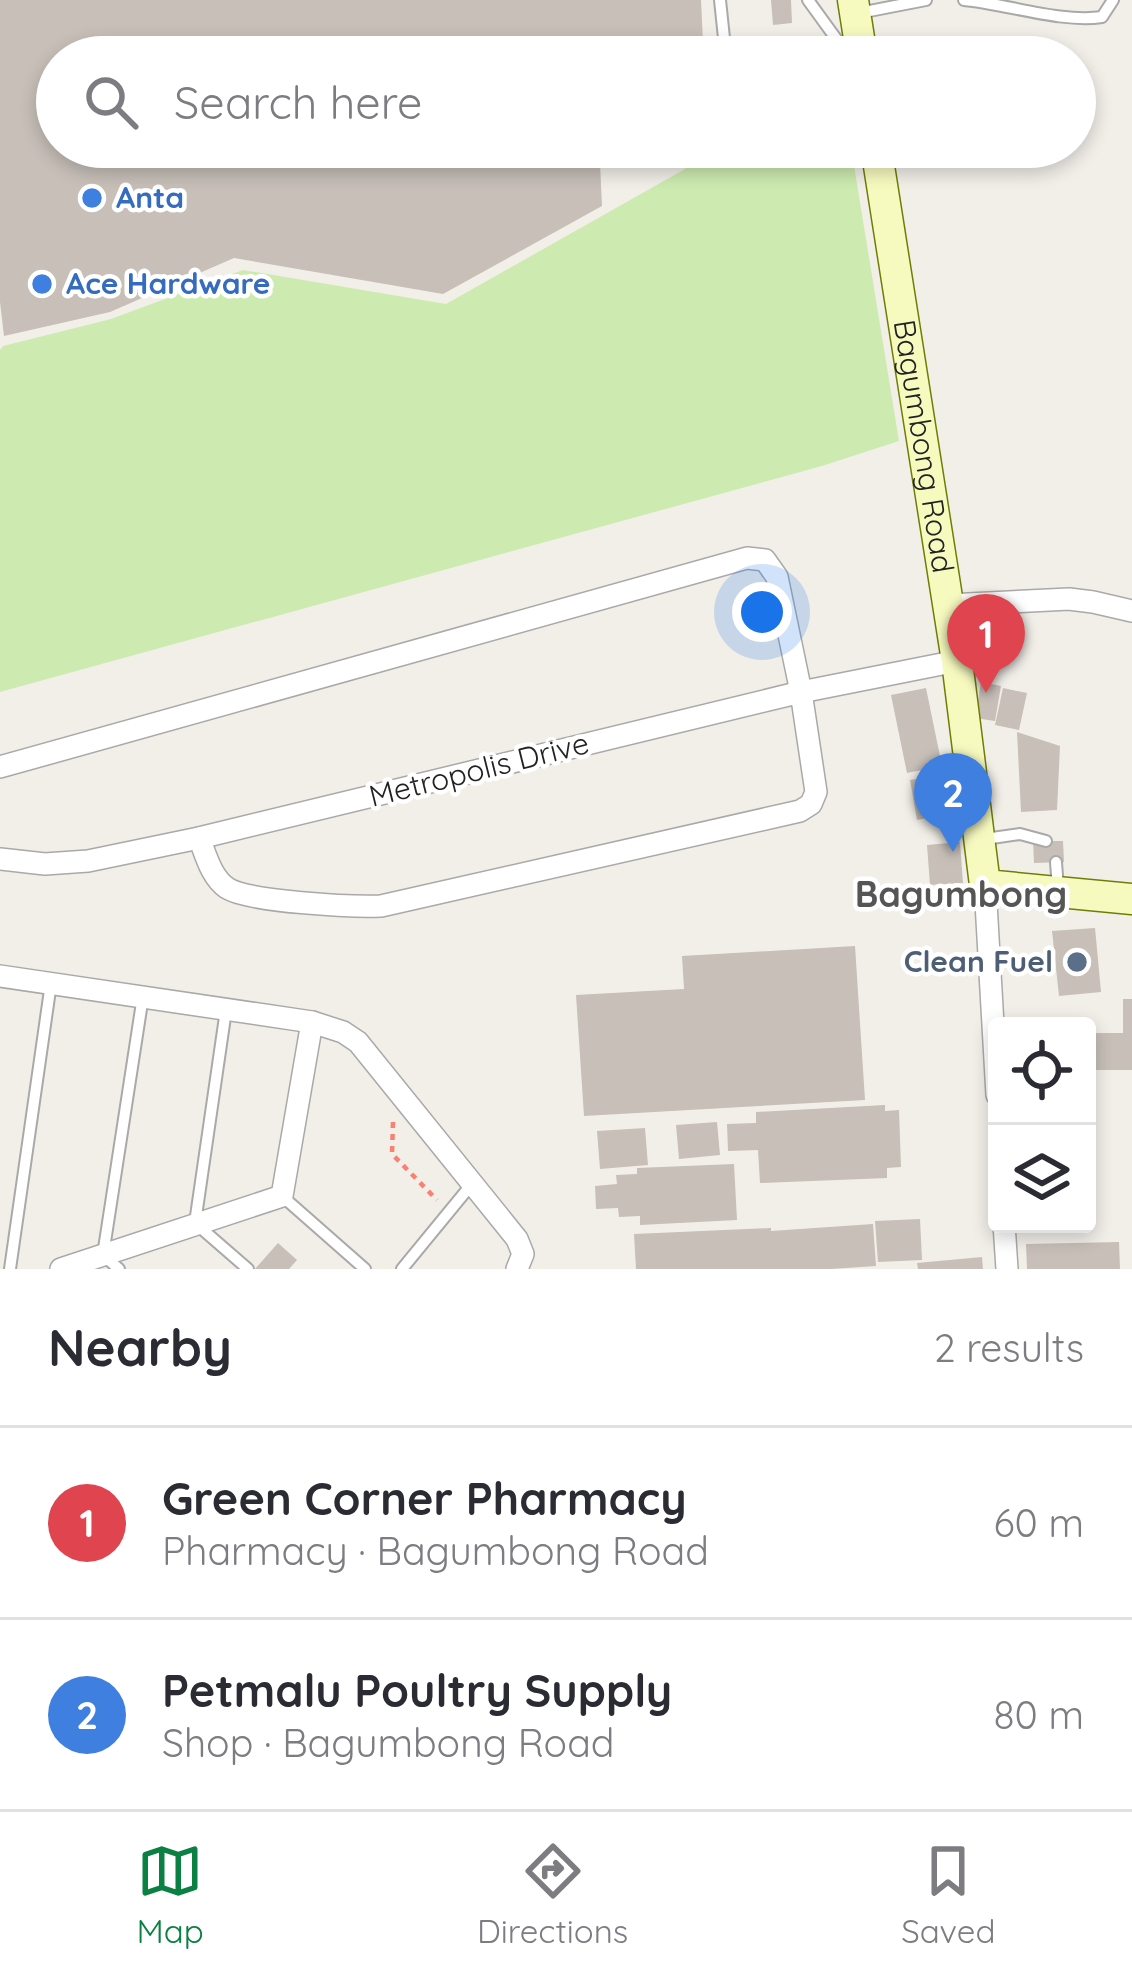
<!DOCTYPE html>
<meta charset="utf-8">
<style>
:root{--surface:#fff;--page:#f2f2f3;--text:#2b2b33;--muted:#7c7c81;--line:#e1e1e2;--accent:#0b8043}
body{margin:0;font-family:Quicksand,sans-serif;background:var(--page);color:var(--text)}
.controls{position:absolute;right:36px;bottom:36px;display:grid;overflow:hidden;border-radius:12px;box-shadow:0 6px 18px #0003}
.controls button{width:108px;height:108px;display:grid;place-items:center;padding:0;border:0;border-bottom:3px solid var(--line);background:var(--surface);color:var(--text);font:60px sans-serif}
.you{position:absolute;left:762px;top:612px;width:42px;height:42px;margin:-30px;border:9px solid #fff;border-radius:50%;background:#1a73e8;box-shadow:0 0 0 18px #1a73e833}
.badge{display:grid;place-items:center;width:78px;height:78px;border-radius:50%;background:var(--accent);color:#fff;font-size:39px;font-weight:700}
.pin{position:absolute;translate:-50% -99px;filter:drop-shadow(0 3px 6px #0008)}
.pin::after{content:'';position:absolute;top:63px;width:42px;height:36px;background:inherit;clip-path:polygon(0 0,100% 0,50% 100%)}
.list{margin:0;padding:0;list-style:none}
h2{display:flex;justify-content:space-between;align-items:center;height:156px;margin:0;padding:0 48px;font-size:51px}
h2 small{font-size:39px;font-weight:400;color:var(--muted)}
.list li{display:grid;grid-template-columns:78px 1fr auto;gap:36px;align-items:center;box-sizing:border-box;height:192px;padding:0 48px;border-top:3px solid var(--line)}
.list b{display:block;font-size:45px;white-space:nowrap}
.list p{margin:0;font-size:39px;white-space:nowrap;color:var(--muted)}
.list em{font-size:39px;font-style:normal;color:var(--muted)}
.icon{flex:none;width:66px;height:66px;fill:none;stroke:currentColor;stroke-width:2;stroke-linecap:round;stroke-linejoin:round}
.map{position:relative;flex:none;width:1132px;height:1269px;overflow:hidden}
.search{position:absolute;background:var(--surface);box-shadow:0 6px 18px #0003;left:36px;right:36px;top:36px;height:132px;display:flex;align-items:center;gap:30px;box-sizing:border-box;padding:0 42px;border-radius:66px;color:var(--muted);font-size:45px}
.sheet{height:540px;background:var(--surface)}
nav{display:flex;justify-content:space-around;align-items:center;box-sizing:border-box;height:168px;border-top:3px solid var(--line);background:var(--surface);font-size:33px;color:var(--muted)}
nav a{display:grid;justify-items:center;gap:6px}
nav .on{color:var(--accent)}
.map>svg:first-child{display:block}
</style>
<div class="map">
<svg width="1132" height="1269" viewBox="0 0 1132 1269">
<rect width="100%" height="100%" fill="#f2efe9"/>
<polygon fill="#cdebb0" points="691,147 851,147 899,441 822,466 0,692 0,350 3,346 111,319 243,270 446,304 685,169"/>
<g fill="#c7bfb8">
<polygon points="0,0 701,0 703,42 691,57 57,57 57,147 613,147 600,162 602,206 443,294 234,258 110,312 4,336 0,302"/>
<polygon points="771,0 791,0 792,23 773,25"/>
<polygon points="981,682 1001,686 995,721 975,718"/>
<polygon points="926,688 942,766 907,773 891,695"/>
<polygon points="1003,688 1027,693 1019,730 995,725"/>
<polygon points="1017,732 1060,746 1057,810 1021,812"/>
<polygon points="934,776 941,815 917,820 910,780"/>
<polygon points="1033,841 1063,841 1064,862 1034,863"/>
<polygon points="960,842 963,883 930,885 927,845"/>
<polygon points="1095,928 1101,992 1059,996 1052,931"/>
<polygon points="855,946 865,1100 584,1116 576,995 684,989 682,956"/>
<polygon points="1123,999 1132,999 1132,1070 1087,1070 1087,1033 1123,1033"/>
<polygon points="885,1105 885,1111 899,1110 901,1167 887,1168 887,1178 760,1183 758,1150 728,1151 727,1124 756,1123 756,1112"/>
<polygon points="717,1122 720,1155 679,1159 676,1125"/>
<polygon points="645,1128 648,1165 600,1169 597,1131"/>
<polygon points="734,1164 737,1220 640,1225 640,1216 619,1217 618,1208 596,1209 595,1186 617,1184 616,1175 637,1174 637,1168"/>
<polygon points="920,1219 922,1260 878,1262 875,1221"/>
<polygon points="873,1224 876,1266 831,1269 636,1269 634,1234 771,1228 771,1231"/>
<polygon points="1119,1242 1120,1269 1027,1269 1026,1244"/>
<polygon points="278,1243 297,1260 289,1269 255,1269"/>
<polygon points="982,1257 983,1269 918,1269 917,1263"/>
</g>
<g fill="none" stroke-linecap="round" stroke-linejoin="round">
<defs>
<g id="service">
<polyline points="720,0 726,57"/>
<polyline points="808,0 845,51"/>
<path d="M964,0C1007,4 1061,23 1102,17L1113,0"/>
<polyline points="859,13 926,0"/>
<polyline points="766,57 857,51"/>
<polyline points="985,839 1020,834 1046,841"/>
<polyline points="1056,862 1058,889"/>
<polyline points="226,1010 195,1223 248,1269"/>
<polyline points="282,1196 365,1269"/>
<polyline points="10,1269 51,983"/>
<polyline points="119,1269 103,1255 143,996"/>
<polyline points="402,1269 471,1185"/>
</g>
<g id="minor">
<polyline points="948,605 1069,599 1093,602 1132,611"/>
<path d="M0,767L747,558L765,560L777,577L801,692L816,792L811,804L800,811L381,906C352,907 249,902 227,888C211,877 206,855 199,838"/>
<polyline points="0,859 45,864 88,861 199,838 801,692 957,661"/>
<polyline points="985,885 997,1095"/>
<polyline points="0,976 312,1022 343,1032 358,1042 517,1239 523,1254 517,1269"/>
<polyline points="1004,1224 1007,1269"/>
<polyline points="61,1269 282,1196 312,1022"/>
</g>
<g id="secondary">
<polyline points="853,0 862,57"/>
<path id="s1" d="M876,147L957,661L985,885L1132,899"/>
</g>
</defs>
<use href="#service" stroke="#a9a9a9" stroke-width="14"/>
<use href="#minor" stroke="#a9a9a9" stroke-width="24"/>
<use href="#secondary" stroke="#707d05" stroke-width="33"/>
<polyline stroke="#fa8072" stroke-width="4.5" stroke-dasharray="6 6" stroke-linecap="butt" points="393,1122 392,1154 437,1200"/>
<use href="#service" stroke="#fff" stroke-width="10"/>
<use href="#minor" stroke="#fff" stroke-width="21"/>
<use href="#secondary" stroke="#f7fabf" stroke-width="30"/>
</g>
<g fill="#3f7fe0" stroke="#fff" stroke-width="4.5">
<circle cx="92" cy="198" r="12"/>
<circle cx="42" cy="284" r="12"/>
</g>
<circle fill="#5c6f8a" stroke="#fff" stroke-width="4.5" cx="1077" cy="962" r="12"/>
<g text-anchor="middle" stroke-width="9" stroke-linejoin="round" paint-order="stroke">
<g font-size="30" font-weight="bold" fill="#366cbe" stroke="#fff" text-anchor="start">
<text x="116" y="208">Anta</text>
<text x="66" y="294">Ace Hardware</text>
</g>
<g font-size="30" fill="#222" stroke="#fff">
<text dy="10" stroke="none"><textPath href="#s1" startOffset="303">Bagumbong Road</textPath></text>
<text transform="translate(479 770) rotate(-14)" y="10">Metropolis Drive</text>
</g>
<g font-size="30" font-weight="bold" fill="#4e5e75" stroke="#fff" text-anchor="end">
<text x="1053" y="972">Clean Fuel</text>
</g>
<g font-size="36" font-weight="bold" fill="#555" stroke="#fff">
<text x="961" y="907">Bagumbong</text>
</g>
</g>
</svg>
<div class="controls">
<button><svg class="icon" aria-label="locate" viewBox="0 0 24 24"><circle cx="12" cy="12" r="6"/><path d="M12 2v4M12 18v4M2 12h4M18 12h4"/></svg></button>
<button><svg class="icon" aria-label="layers" viewBox="0 0 24 24"><path d="M12 4l9 5-9 5-9-5zM3 14l9 5 9-5"/></svg></button>
</div>
<div class="you"></div>
<div class="pin badge" style="left:986px;top:693px;background:#e0444e">1</div>
<div class="pin badge" style="left:953px;top:852px;background:#3f7fe0">2</div>
<div class="search"><svg class="icon" aria-label="search" viewBox="0 0 24 24"><circle cx="10" cy="10" r="6"/><path d="M15 15l6 6"/></svg>Search here</div>
</div>
<section class="sheet">
<h2>Nearby<small>2 results</small></h2>
<ul class="list">
<li><span class="badge" style="background:#e0444e">1</span><div><b>Green Corner Pharmacy</b><p>Pharmacy · Bagumbong Road</p></div><em>60 m</em></li>
<li><span class="badge" style="background:#3f7fe0">2</span><div><b>Petmalu Poultry Supply</b><p>Shop · Bagumbong Road</p></div><em>80 m</em></li>
</ul>
</section>
<nav>
<a class="on"><svg class="icon" aria-label="map" viewBox="0 0 24 24"><path d="M3 6l6-2 6 2 6-2v14l-6 2-6-2-6 2zM9 4v14M15 6v14"/></svg>Map</a>
<a><svg class="icon" aria-label="directions" viewBox="0 0 24 24"><path d="M12 3l9 9-9 9-9-9zM9 14v-3h6M13 9l2 2-2 2"/></svg>Directions</a>
<a><svg class="icon" aria-label="saved" viewBox="0 0 24 24"><path d="M7 4h10v16l-5-4-5 4z"/></svg>Saved</a>
</nav>
